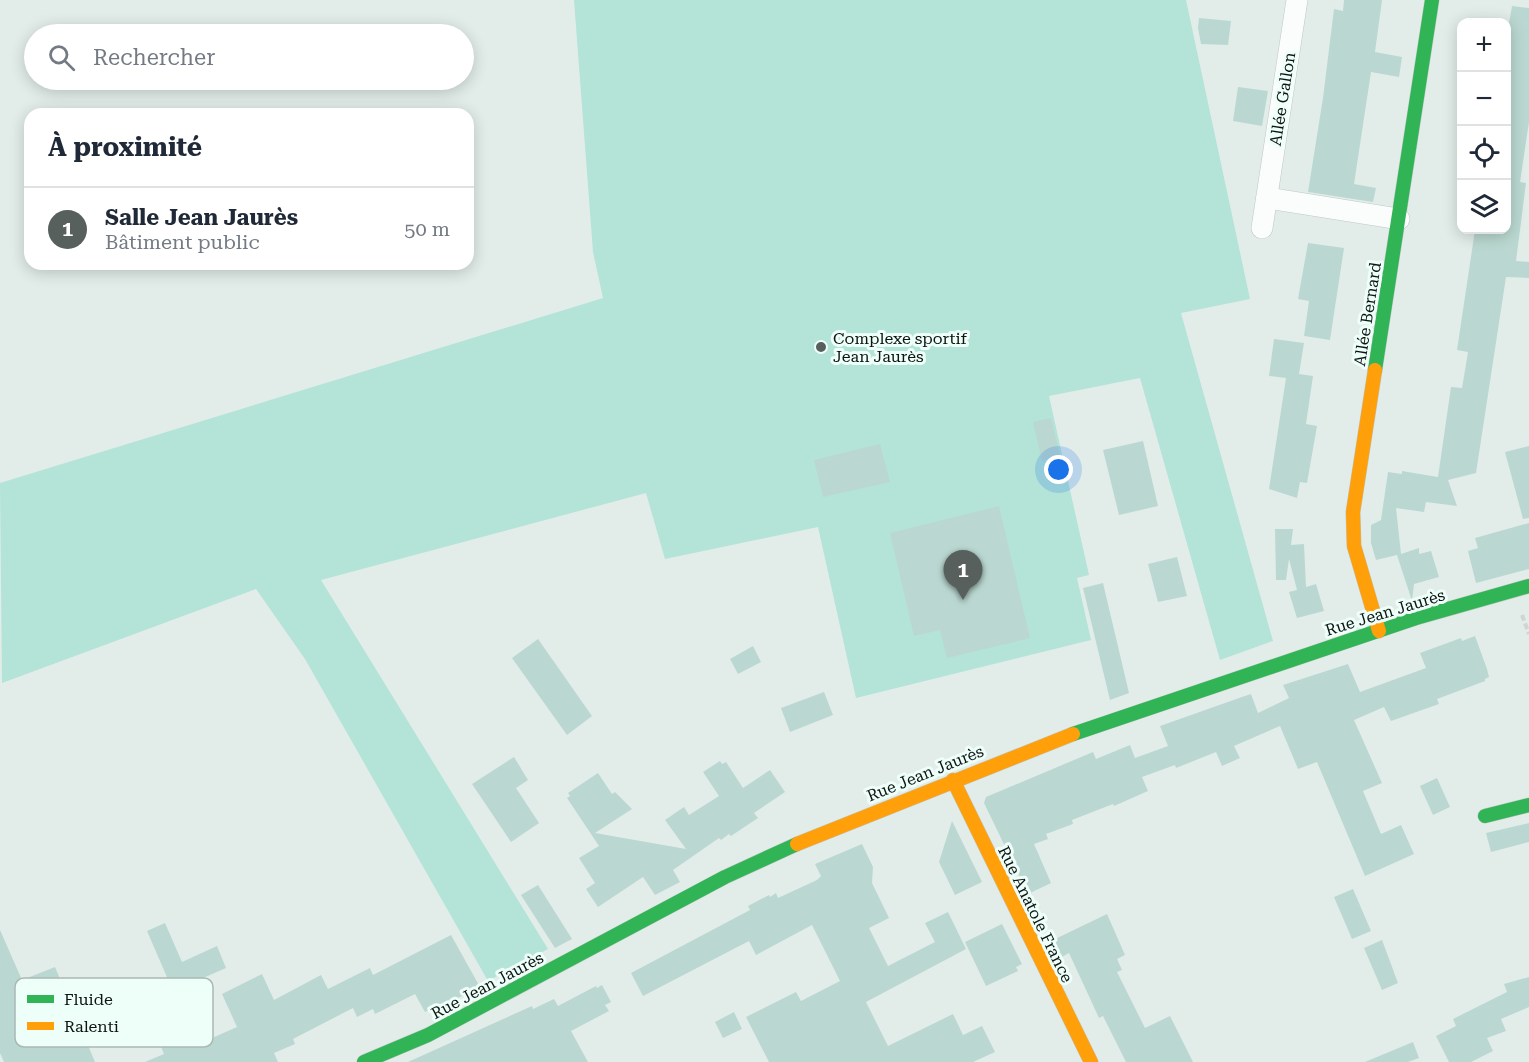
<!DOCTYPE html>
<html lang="fr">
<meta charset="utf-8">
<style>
:root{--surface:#fff;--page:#f6f6f7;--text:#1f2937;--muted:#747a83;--line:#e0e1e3;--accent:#58605e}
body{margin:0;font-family:"Roboto Serif",serif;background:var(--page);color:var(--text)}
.controls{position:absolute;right:18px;top:18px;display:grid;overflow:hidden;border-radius:12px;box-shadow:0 3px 15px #0003}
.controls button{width:54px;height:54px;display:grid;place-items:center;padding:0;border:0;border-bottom:2px solid var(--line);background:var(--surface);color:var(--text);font:30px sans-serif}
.you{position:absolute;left:1059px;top:470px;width:21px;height:21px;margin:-15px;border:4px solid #fff;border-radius:50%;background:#1a73e8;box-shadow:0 0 0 9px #1a73e833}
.badge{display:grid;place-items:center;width:39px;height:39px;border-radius:50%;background:var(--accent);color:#fff;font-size:20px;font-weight:700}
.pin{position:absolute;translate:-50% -50px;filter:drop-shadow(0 2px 3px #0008)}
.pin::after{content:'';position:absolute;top:32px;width:21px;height:18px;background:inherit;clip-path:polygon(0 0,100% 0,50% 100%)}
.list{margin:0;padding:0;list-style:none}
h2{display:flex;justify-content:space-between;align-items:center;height:78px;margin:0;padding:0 24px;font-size:26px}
h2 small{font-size:20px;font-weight:400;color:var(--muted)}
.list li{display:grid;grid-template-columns:39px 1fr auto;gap:18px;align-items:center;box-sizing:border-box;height:84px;padding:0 24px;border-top:2px solid var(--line)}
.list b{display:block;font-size:22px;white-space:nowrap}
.list p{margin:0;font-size:20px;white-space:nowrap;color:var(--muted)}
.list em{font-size:20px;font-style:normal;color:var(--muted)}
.icon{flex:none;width:33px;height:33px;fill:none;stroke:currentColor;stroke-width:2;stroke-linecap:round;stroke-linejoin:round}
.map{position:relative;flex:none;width:1529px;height:1062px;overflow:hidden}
.search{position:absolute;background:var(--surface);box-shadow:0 3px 15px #0003;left:24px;top:24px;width:450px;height:66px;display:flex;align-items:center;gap:15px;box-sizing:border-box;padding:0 21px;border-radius:33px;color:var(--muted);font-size:22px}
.panel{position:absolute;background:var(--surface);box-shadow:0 3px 15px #0003;left:24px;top:108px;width:450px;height:162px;border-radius:18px}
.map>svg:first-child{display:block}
</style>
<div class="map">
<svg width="1529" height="1062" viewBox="0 0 1529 1062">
<rect width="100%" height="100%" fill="#e2edea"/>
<polygon fill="#b4e3d7" points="574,0 1186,0 1250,299 1181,313 1273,641 1220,660 1140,378 1049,396 1089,575 1077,578 1091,640 856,698 818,527 665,559 646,493 321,580 548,949 488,981 305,659 256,589 2,683 0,483 603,298 593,252"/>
<g fill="#bad8d1">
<polygon points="1344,0 1382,0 1375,52 1402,57 1399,77 1371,72 1354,184 1376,188 1373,202 1308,192 1323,98 1334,9 1343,11"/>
<polygon points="1512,6 1529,8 1529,122 1520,182 1526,183 1516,261 1529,262 1529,278 1506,277 1476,473 1448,480 1457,506 1426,502 1424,512 1396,508 1401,554 1419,548 1419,554 1431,551 1439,577 1414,584 1412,601 1397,555 1376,560 1371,543 1371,525 1381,520 1388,472 1402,474 1402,471 1438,477 1451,387 1462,388 1468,352 1457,350 1475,230 1506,230 1506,40"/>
<polygon points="1199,18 1231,21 1228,45 1201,44 1198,28"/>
<polygon points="1238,87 1268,91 1262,126 1233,121"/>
<polygon points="1308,243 1344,248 1330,340 1304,336 1309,301 1298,299"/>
<polygon points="1274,339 1304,343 1299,374 1313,376 1306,424 1317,426 1307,483 1300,482 1297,498 1269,489 1286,378 1269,376"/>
<polygon points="1051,418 1060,456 1042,461 1033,422"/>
<polygon points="1143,441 1158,506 1119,515 1103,450"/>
<polygon points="880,444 890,482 823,497 814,460"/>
<polygon points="1529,446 1529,518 1523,519 1505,452"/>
<polygon points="999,506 1030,638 947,658 940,630 914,636 890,533"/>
<polygon points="1529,523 1529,569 1476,583 1468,551 1478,548 1475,538"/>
<polygon points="1275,529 1293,529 1291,545 1304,544 1306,587 1316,584 1324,611 1297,618 1289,592 1297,590 1289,559 1286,580 1276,580"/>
<polygon points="1177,557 1187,596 1158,602 1148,564"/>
<polygon points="1103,583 1129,693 1110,700 1083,588"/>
<polygon points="1475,636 1487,669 1489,677 1485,679 1485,681 1437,699 1439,704 1391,721 1384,707 1354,720 1382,783 1363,791 1381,834 1401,825 1414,854 1365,876 1317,762 1298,769 1280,726 1234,746 1240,758 1222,766 1216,752 1176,768 1175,765 1142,777 1148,791 1114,806 1113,804 1072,820 1073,824 1046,834 1048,839 1034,844 1051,883 1028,894 984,803 986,797 1093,752 1096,759 1130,745 1135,758 1168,746 1160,726 1242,697 1251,694 1258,713 1289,698 1283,685 1348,664 1360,692 1426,668 1420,653 1461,638 1462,641"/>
<polygon points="538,639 592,716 567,735 512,658"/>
<polygon points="753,646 761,662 738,674 730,659"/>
<polygon points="824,692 833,715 790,732 781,708"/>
<polygon points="514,757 528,780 516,788 539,823 511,842 472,784"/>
<polygon points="720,761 722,764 726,762 743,788 770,770 785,792 754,813 758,818 731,836 729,834 721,840 719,838 673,870 680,882 655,895 643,877 598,907 586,889 595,883 579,858 599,846 567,798 570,796 568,793 598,773 612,794 615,792 632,809 595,833 686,849 665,820 684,807 689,815 719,796 703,772"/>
<polygon points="1437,778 1450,807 1433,815 1420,786"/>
<polygon points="952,821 982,882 955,895 939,862"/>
<polygon points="1529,823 1529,842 1491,852 1486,833"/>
<polygon points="862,844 873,867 872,883 889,918 869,928 888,966 935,942 925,923 948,912 966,949 866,1002 888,1046 953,1014 963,1035 982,1026 995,1052 973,1062 769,1062 746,1017 796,992 801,1001 840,981 812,925 756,955 749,941 643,996 631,973 750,910 748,906 769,895 770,897 776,893 778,898 817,880 821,876 815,864"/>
<polygon points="538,885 572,939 555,948 521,895"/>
<polygon points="1353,889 1371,931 1352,939 1334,897"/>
<polygon points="1107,914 1125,955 1117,959 1122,970 1117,972 1145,1028 1170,1016 1193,1062 1126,1062 1103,1016 1099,1018 1069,953 1060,958 1051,941"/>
<polygon points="165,923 182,962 217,946 226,968 173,991 147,931"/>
<polygon points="1002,924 1022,964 1016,967 1018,971 986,986 965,942"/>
<polygon points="0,930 22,980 55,967 95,1062 4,1062 0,1053"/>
<polygon points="451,935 480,987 454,1000 425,1012 415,994 375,1014 373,1009 357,1017 353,1008 293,1039 295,1044 274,1053 278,1062 145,1062 164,1054 157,1037 178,1028 185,1045 193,1042 194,1046 237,1027 222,994 262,974 274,1000 321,975 328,989 370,968 373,975"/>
<polygon points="1382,940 1398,983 1382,990 1364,948"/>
<polygon points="1529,977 1529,1007 1501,1019 1506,1031 1487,1038 1493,1051 1471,1062 1449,1062 1436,1036 1456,1026 1453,1019 1507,992 1504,984"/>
<polygon points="602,985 611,1002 605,1005 609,1011 571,1031 588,1062 408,1062 532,1006 533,1009 554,999 558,1006 596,986 597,988"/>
<polygon points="734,1012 742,1029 723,1038 715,1022"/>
<polygon points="1413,1042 1419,1058 1408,1062 1365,1062"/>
</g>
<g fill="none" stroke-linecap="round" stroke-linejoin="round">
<defs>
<g id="street">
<polyline points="1267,198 1399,219"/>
<polyline points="1262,228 1297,0"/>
</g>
<g id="fast">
<polyline points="1375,370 1432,0"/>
<polyline points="1073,734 1416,618 1529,586"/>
<polyline points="1485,816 1529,805"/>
<polyline points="364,1062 428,1035 725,877 797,844"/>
</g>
<g id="slow">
<polyline points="1375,370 1353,512 1354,546 1379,631"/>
<polyline points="953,780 1091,1062"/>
<polyline points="797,844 1073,734"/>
</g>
</defs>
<use href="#street" stroke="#bfc8c5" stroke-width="22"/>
<use href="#fast" stroke="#bfc8c5" stroke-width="15"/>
<use href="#slow" stroke="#bfc8c5" stroke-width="15"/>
<polyline stroke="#d1d4d3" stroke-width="4" stroke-dasharray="6 3" stroke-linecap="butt" points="1522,615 1529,634"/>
<use href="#street" stroke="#fbfcfc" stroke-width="21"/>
<use href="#fast" stroke="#30b455" stroke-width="14"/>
<use href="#slow" stroke="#ff9f0a" stroke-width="14"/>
</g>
<circle fill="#58605e" stroke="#eefef9" stroke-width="2" cx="821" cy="347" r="6"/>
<g text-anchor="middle" stroke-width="6" stroke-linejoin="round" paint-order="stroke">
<g font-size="16" fill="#0d1412" stroke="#eefef9">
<text transform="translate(1282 99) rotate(-81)" y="6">Allée Gallon</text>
<text transform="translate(1367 314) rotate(-81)" y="6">Allée Bernard</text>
<text transform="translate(1385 612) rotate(-17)" y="6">Rue Jean Jaurès</text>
<text transform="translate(925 773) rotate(-22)" y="6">Rue Jean Jaurès</text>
<text transform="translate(1036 914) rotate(64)" y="6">Rue Anatole France</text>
<text transform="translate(487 985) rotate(-28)" y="6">Rue Jean Jaurès</text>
</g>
<g font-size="16" fill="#0d1412" stroke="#eefef9" text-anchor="start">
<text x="833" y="344">Complexe sportif<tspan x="833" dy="18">Jean Jaurès</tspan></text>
</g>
</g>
<rect x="15" y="978" width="198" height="69" rx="9" fill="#eefef9" stroke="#aab8b4" stroke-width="1.5"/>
<rect x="27" y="995" width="27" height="8" fill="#30b455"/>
<rect x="27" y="1022" width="27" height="8" fill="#ff9f0a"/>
<g font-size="16" fill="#0d1412">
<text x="64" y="1005">Fluide</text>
<text x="64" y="1032">Ralenti</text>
</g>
</svg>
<div class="controls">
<button>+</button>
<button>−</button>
<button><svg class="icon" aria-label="locate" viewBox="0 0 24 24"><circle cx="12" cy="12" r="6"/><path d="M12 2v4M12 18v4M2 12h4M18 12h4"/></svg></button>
<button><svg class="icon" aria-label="layers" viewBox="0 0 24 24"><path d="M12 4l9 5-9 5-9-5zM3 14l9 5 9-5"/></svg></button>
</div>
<div class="you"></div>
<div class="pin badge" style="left:963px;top:600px">1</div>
<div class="search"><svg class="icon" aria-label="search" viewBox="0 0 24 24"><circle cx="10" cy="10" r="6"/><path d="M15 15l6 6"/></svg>Rechercher</div>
<section class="panel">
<h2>À proximité<small></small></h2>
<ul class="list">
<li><span class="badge">1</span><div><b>Salle Jean Jaurès</b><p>Bâtiment public</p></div><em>50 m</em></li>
</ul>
</section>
</div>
